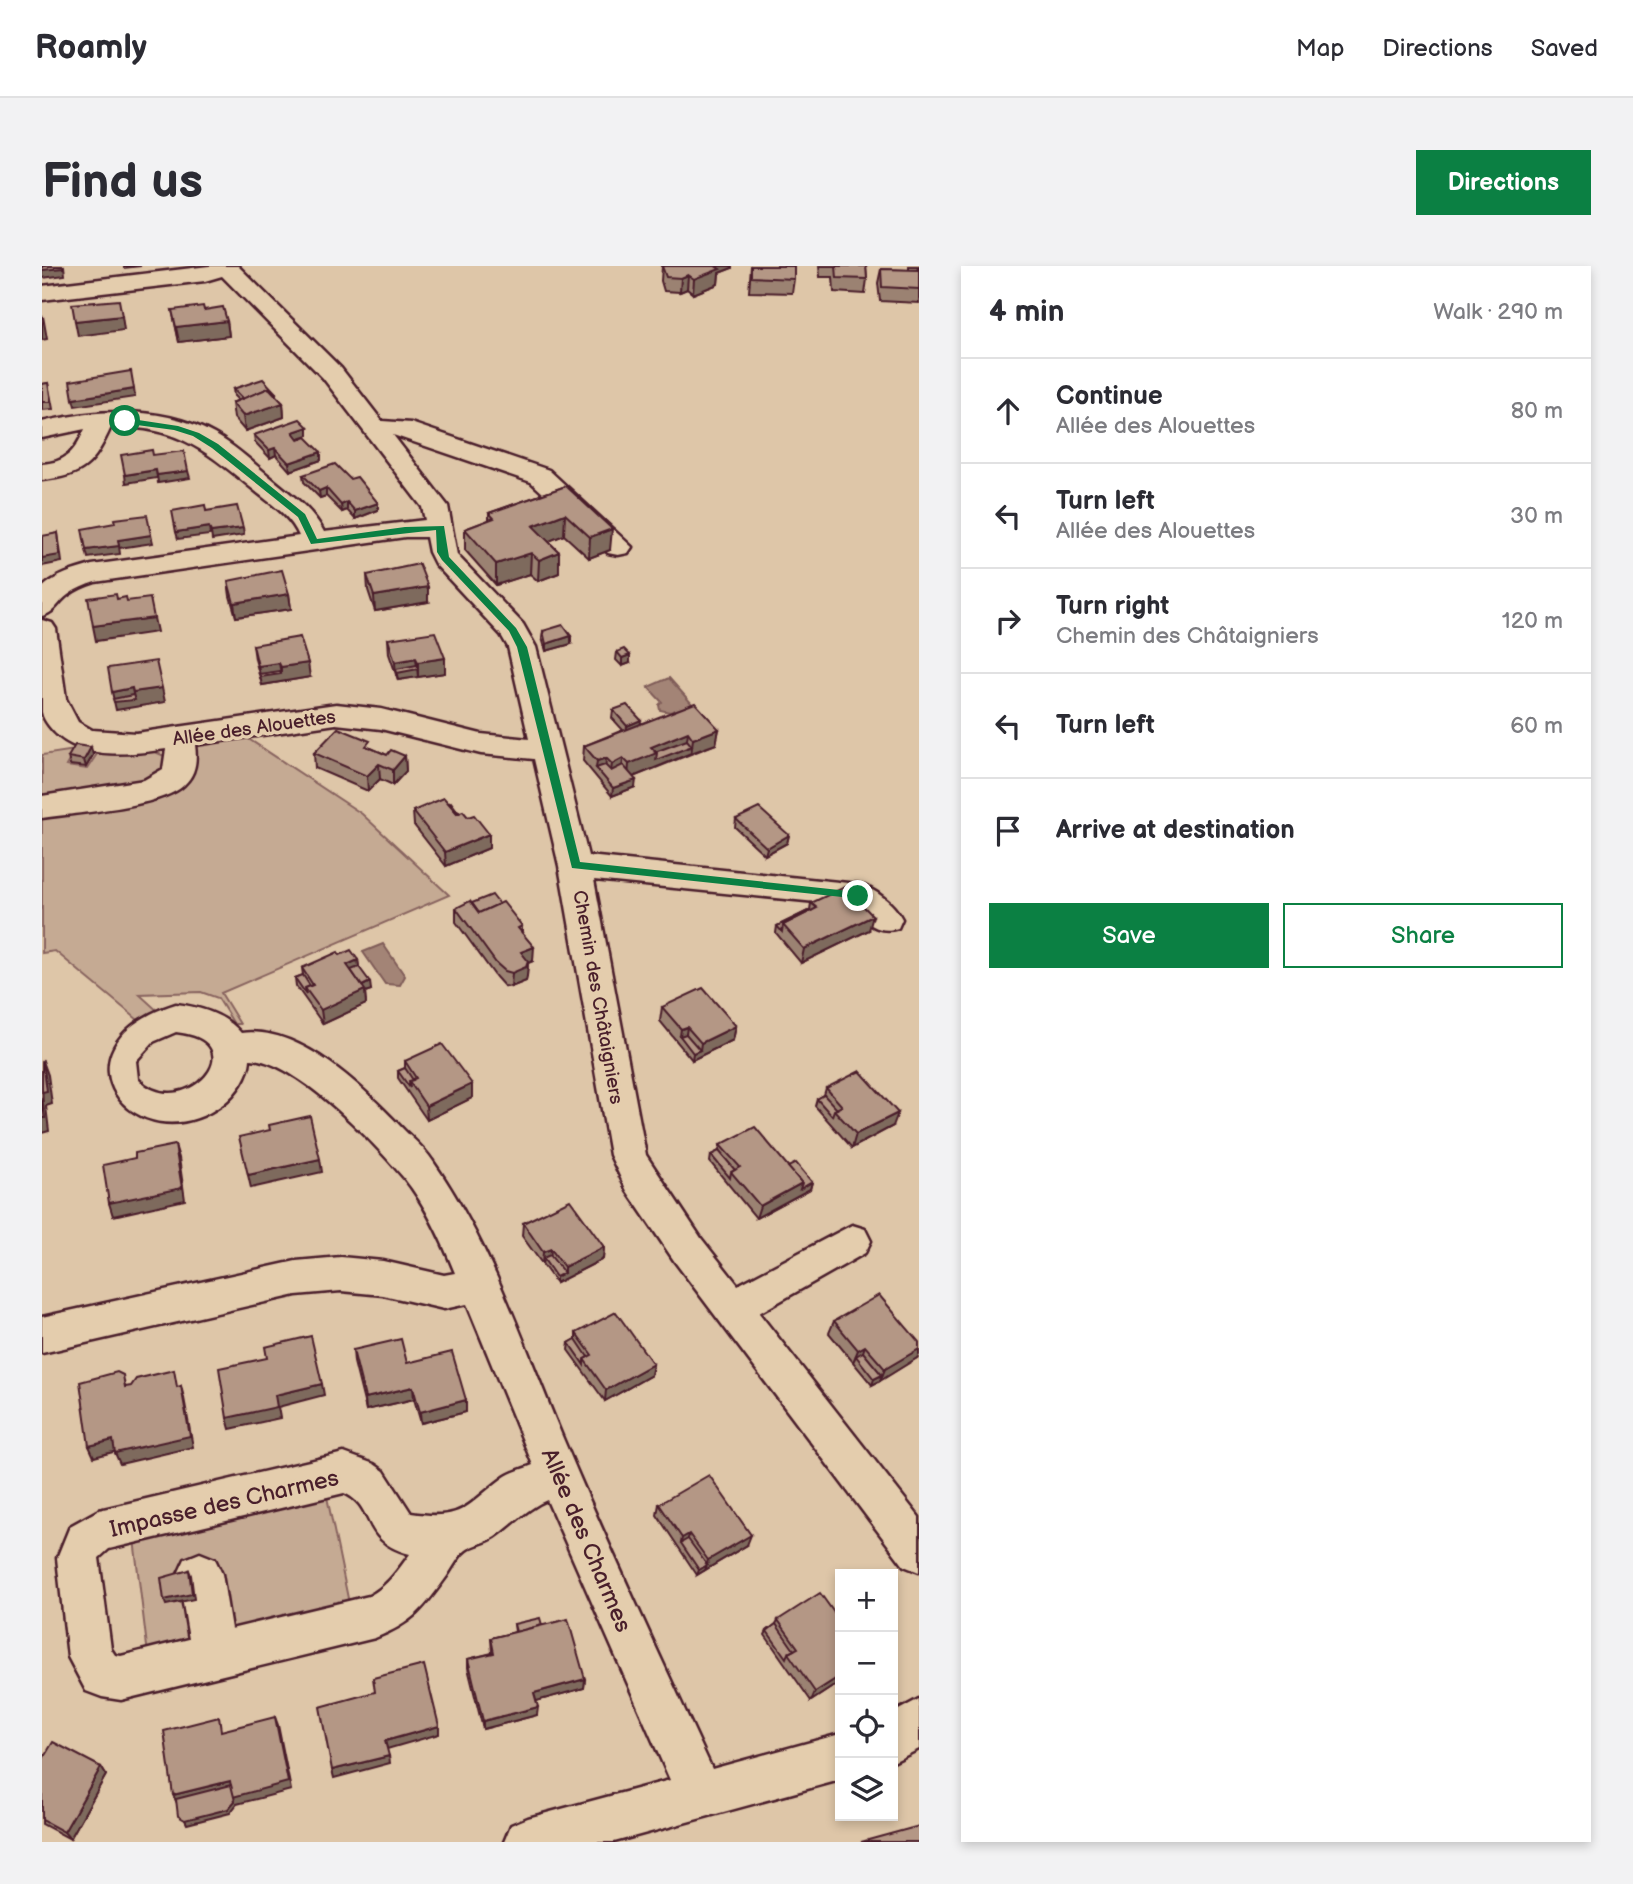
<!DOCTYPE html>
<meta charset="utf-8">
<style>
:root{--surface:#fff;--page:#f2f2f3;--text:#2b2b33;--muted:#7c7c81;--line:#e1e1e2;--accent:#0b8043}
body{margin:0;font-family:"Balsamiq Sans",sans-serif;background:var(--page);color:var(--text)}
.controls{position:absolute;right:21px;bottom:21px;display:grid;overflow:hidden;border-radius:0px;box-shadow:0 4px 10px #0003}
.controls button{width:63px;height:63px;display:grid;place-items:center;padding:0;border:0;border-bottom:2px solid var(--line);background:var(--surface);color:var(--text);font:35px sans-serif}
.stop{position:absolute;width:21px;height:21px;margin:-16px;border:5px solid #0b8043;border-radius:50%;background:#fff}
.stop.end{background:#0b8043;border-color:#fff;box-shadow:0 2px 7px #0008}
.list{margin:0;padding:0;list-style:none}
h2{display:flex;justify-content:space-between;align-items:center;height:91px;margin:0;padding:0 28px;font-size:30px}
h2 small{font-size:23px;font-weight:400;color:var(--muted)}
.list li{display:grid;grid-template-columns:46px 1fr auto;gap:21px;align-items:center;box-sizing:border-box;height:105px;padding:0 28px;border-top:2px solid var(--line)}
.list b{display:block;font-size:26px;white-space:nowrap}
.list p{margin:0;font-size:23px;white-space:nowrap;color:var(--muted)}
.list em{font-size:23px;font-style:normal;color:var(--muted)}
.actions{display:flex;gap:14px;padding:21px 28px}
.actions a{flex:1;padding:16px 0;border:2px solid var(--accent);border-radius:0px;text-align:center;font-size:24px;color:var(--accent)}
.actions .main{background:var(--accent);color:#fff}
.icon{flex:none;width:38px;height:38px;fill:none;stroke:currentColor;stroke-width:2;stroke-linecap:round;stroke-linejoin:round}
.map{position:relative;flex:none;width:877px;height:1576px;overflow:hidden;border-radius:0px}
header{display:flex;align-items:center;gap:42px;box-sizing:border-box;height:98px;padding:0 35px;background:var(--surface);border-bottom:2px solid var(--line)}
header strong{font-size:33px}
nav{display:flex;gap:38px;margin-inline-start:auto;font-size:24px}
.intro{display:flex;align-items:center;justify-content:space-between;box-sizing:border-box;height:168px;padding:0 42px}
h1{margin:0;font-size:49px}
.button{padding:18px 32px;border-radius:0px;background:var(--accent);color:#fff;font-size:24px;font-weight:700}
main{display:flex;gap:42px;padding:0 42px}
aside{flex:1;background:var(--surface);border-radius:0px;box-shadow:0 4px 10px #0003}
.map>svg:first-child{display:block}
</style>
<header>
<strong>Roamly</strong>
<nav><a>Map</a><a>Directions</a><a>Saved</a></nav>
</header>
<div class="intro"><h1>Find us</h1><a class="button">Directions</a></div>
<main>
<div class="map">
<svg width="877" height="1576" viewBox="0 0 877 1576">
<rect width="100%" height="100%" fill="#dec6a8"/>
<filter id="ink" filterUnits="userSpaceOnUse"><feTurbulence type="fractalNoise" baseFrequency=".0143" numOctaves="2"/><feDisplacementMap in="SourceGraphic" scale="14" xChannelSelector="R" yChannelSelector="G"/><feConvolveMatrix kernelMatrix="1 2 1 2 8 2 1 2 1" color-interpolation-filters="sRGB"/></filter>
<g filter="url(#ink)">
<g fill="#c5aa93" stroke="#88645f" stroke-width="2">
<polygon points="199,468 320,548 407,629 179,727 198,758 192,758 176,732 159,726 97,728 118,747 96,754 13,685 0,687 0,549 109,531 153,479 161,474"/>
<polygon points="33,484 24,500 45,503 55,488 108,484 125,491 126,499 115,512 0,533 0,489"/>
<polygon points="284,1226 308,1342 106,1389 92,1273"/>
</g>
<g fill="#a38476" stroke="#7f5c58" stroke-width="2">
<polygon points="627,412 651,439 628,446 618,444 617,439 620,436 606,421"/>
<polygon points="341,678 363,710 358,719 343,718 321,686"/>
</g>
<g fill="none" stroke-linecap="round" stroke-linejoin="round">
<defs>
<g id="minor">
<path d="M167,0H196L299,102L340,155L369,157L507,204L590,281L586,287L576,289L566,287L489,216L351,169L406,240L415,289L481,358L494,381L546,590L816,618C833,623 852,637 860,653L856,662C827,671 820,643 794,638L552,614L604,889L659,972L696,1019L810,959L823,963L829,975L823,987L717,1047L877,1251V1306L862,1300L633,996L585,925L568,889L517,600L492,493L439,488L339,463L294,458L153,479C155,494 154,508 142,519C120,541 33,547 0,552V530L102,514L121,503L124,483C86,489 33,495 7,460C4,456 1,452 0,446C0,417 0,384 0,354L10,357L14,363L24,433L36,456L50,464L94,467L294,438L339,443L439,468L487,473L466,381L459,369L393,298L387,286L384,271H363L53,316C43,319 34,323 26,329C16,336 13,347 0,350V322C14,309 32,304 50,299L257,270C248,249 229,238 212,224C164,185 135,159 69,161C52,198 42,210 0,214V198C25,196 33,185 43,163L0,172V156C56,143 120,139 172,168C192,179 209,195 227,210C248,228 269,241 282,266L383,254L380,241L281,112L180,10L163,15L0,34V20Z"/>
<path d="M134,738C158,741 183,748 199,767C259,759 324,824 362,864C371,873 383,883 390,894C449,978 481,1077 520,1170C567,1282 619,1392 670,1503L798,1468V1514L572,1576H462L469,1559L486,1552L628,1514L505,1234C485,1242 471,1259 453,1271C444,1277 432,1278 424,1284C416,1290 410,1303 405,1310C381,1343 372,1356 333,1372L79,1434L60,1431L44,1425L26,1391L15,1292L28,1260L57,1244L302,1187L332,1198L342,1205L369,1247C422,1255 423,1240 461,1212C469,1206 481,1203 491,1199L425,1038L402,1043L341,1029L299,1025L254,1029L0,1087V1051L254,995L299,991L341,995L402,1009L413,1007C400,975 384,939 362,912C333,877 254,794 208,793C207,810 194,828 181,838C93,903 0,780 134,738ZM134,766C218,775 141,860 96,813L94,795L111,776ZM302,1227C335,1241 317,1275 368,1288C356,1304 346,1320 327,1330L189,1363L180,1308L173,1293L158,1287L143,1293L136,1308L147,1373L79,1390L73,1389L69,1383L57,1292L67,1283Z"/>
<polygon points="877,1433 877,1483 851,1496 851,1447"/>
</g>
</defs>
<use href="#minor" stroke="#4a1f2b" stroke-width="5"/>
<use href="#minor" fill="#e4cdad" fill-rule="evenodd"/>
</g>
<g fill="#9b8272" stroke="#4a1f2b" stroke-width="2">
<polygon points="620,0 690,2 677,7 676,18 651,28 645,23 638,26 622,25 619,15"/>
<polygon points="709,0 752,13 750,27 707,26"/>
<polygon points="777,0 824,0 825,13 823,28 792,26 791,11 778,11"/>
<polygon points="867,0 877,0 877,37 838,35 836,17 839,3 867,4"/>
<polygon points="130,44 185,55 187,70 137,76"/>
<polygon points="6,117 11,143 0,144 0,118"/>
<polygon points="191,123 234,127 234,130 241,137 242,151 203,165 192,152 190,137 196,134 192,130"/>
<polygon points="266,161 266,169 256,172 279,186 279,194 248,205 234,189 228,192 213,176 212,169"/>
<polygon points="261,209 308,213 336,237 336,244 313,253 305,244 300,246 284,230 278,232 262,216"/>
<polygon points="524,220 568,284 547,292 522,269 506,275 517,286 517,307 496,315 488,308 454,319 423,284 423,263 447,254 447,247"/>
<polygon points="325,309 386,336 333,345 326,324"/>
<polygon points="186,315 247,328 249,343 194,351 188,330"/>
<polygon points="501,365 529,378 504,385 500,372"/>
<polygon points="346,373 403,392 403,407 356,414 347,388"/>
<polygon points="211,379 268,411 220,419 213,393"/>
<polygon points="575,386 588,397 580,400 574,394"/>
<polygon points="571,444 599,457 677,463 674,478 591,511 593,521 570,530 541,495 542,480 581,464 570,452"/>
<polygon points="329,482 345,489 363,490 364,505 351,519 338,513 326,525 273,502 272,487"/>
<polygon points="51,489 44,501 28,499 26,491"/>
<polygon points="407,537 417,547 426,551 447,568 447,582 404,600 372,559 371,545"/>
<polygon points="694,553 747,569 745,577 723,589 693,561"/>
<polygon points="430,637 457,638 480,660 480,666 491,695 486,697 485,710 484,715 469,721 462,720 454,711 414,656 414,642"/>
<polygon points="769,637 827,664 759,697 734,667 735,660 768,644"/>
<polygon points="298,689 316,694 317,701 329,724 323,726 324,738 281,758 254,720 253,712 261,709 260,702"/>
<polygon points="620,741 694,760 691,774 650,794 618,755"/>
<polygon points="363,795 430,818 430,832 385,854 356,812 356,805 363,802"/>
<polygon points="784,822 851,860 810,882 773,840 775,833 782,829"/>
<polygon points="678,879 746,901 770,916 768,923 714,952 668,896 669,889 677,885"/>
<polygon points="481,957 562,981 561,993 514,1017 480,970"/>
<polygon points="792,1055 875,1092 830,1119 787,1067"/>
<polygon points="534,1067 611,1098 609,1109 563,1135 526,1084 527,1077 534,1073"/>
<polygon points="311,1084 365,1097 424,1134 424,1146 379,1157 372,1133 324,1144 312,1096"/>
<polygon points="617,1238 705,1279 655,1309 615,1249"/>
<polygon points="736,1354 798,1416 769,1435 723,1369 725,1365 734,1358"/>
<polygon points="472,1358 500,1359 543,1413 542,1422 494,1435 495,1449 441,1463 426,1402 426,1393 450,1387 449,1372 473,1366"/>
<polygon points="0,1490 59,1501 64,1509 28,1573 0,1558"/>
</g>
<g fill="#7e6a5d" stroke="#4a1f2b" stroke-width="2">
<polygon points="22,0 23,9 0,12 0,4"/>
<polygon points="82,0 99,0 82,2"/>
<polygon points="668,0 690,0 690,2 677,7 676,18 651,28 652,13"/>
<polygon points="646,9 645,23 638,26 639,12"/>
<polygon points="1,50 5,73 0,74 0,59"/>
<polygon points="80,50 82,64 36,70 33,55"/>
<polygon points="185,55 187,70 137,76 134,61"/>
<polygon points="92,123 93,131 33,140 31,133"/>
<polygon points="241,137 242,151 203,165 201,150"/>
<polygon points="266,161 266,169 251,174 251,166"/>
<polygon points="233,182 234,189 228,192 227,184"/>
<polygon points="279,186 279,194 248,205 247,197"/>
<polygon points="114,204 115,212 84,217 83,209"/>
<polygon points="146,205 148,212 116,217 115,209"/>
<polygon points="284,222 284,230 278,232 277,225"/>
<polygon points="305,236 305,244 300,246 299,239"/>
<polygon points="336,237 336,244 313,253 313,245"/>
<polygon points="523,248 522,269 490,282 491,260"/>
<polygon points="167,261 168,269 136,273 134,266"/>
<polygon points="201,262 202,269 170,274 169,266"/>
<polygon points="570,263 568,284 547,292 548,271"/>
<polygon points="16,267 20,296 0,300 0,292"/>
<polygon points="109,269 111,277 77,282 76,274"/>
<polygon points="77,280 78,288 46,292 44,284"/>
<polygon points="517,286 517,307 496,315 497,294"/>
<polygon points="489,287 488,308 454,319 454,298"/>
<polygon points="386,321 386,336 333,345 332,330"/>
<polygon points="247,328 249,343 194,351 192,337"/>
<polygon points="112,352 115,366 54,375 51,360"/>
<polygon points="529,370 529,378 504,385 504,378"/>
<polygon points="588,389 588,397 580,400 580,392"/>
<polygon points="374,392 376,411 356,414 354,403 354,410 353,396"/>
<polygon points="403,392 403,407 376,411 376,396"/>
<polygon points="237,397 239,408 239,401 266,397 268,411 220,419 216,400"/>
<polygon points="90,422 92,434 91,426 120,422 123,436 74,444 70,426"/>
<polygon points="599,454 598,462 584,468 585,460"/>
<polygon points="677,463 674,478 649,487 651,473"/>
<polygon points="646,466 644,481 650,480 649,487 586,513 587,498 609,481"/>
<polygon points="49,481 51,489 44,501 42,494"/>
<polygon points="363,490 364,505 351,519 351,504"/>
<polygon points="564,492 563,507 554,502 555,495"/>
<polygon points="581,492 580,507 568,512 570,498"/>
<polygon points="337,498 338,513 326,525 325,510"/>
<polygon points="594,514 593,521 570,530 571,522"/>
<polygon points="447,568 447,582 404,600 403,586"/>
<polygon points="747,569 745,577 723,589 725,582"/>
<polygon points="831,650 827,664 759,697 762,683"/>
<polygon points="492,681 491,695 486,697 485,710 484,715 469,721 470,707 479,686"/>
<polygon points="316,694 318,708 310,711 305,699"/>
<polygon points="328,716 329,724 323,726 324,738 281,758 279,744 317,722"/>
<polygon points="694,760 691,774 650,794 651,787 658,784 659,777"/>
<polygon points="645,761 643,775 638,770 639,763"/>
<polygon points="1,795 6,809 10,838 4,840 7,865 0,867"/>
<polygon points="430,818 430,832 385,854 384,840"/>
<polygon points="856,847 851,860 810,882 814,868"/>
<polygon points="133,879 137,892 143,934 71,950 67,937"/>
<polygon points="278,893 280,906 209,922 206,909"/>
<polygon points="770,916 768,923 714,952 718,940 760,917"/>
<polygon points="562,981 561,993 514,1017 514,1011 522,1007 522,1001"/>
<polygon points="509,983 508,995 501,992 500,999 501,986"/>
<polygon points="823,1080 819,1092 814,1090 811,1096 816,1084"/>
<polygon points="877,1083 877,1089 875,1092 838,1115 843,1103"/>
<polygon points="611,1098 609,1109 563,1135 564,1124"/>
<polygon points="840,1109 838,1115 830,1119 832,1113"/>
<polygon points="280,1118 282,1129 236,1141 238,1152 188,1163 185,1152 233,1129"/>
<polygon points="139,1120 142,1132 151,1181 78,1198 73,1187"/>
<polygon points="371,1121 372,1133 324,1144 323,1132"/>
<polygon points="424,1134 424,1146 379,1157 378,1146"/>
<polygon points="71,1174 75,1185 52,1191 47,1180"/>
<polygon points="647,1268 645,1278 639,1277 640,1272"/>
<polygon points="709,1269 705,1279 663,1304 666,1294"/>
<polygon points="665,1299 663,1304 655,1309 657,1304"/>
<polygon points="147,1304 149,1309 152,1333 124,1339 122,1334"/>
<polygon points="798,1410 798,1416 769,1435 773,1426"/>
<polygon points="543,1413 542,1422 491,1436 492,1427"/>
<polygon points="496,1441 495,1449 441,1463 441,1455"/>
<polygon points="233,1451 236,1459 249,1524 195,1538 188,1547 145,1558 131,1529 188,1515"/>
<polygon points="397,1460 397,1468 345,1483 343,1475"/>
<polygon points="347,1490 348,1497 292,1512 290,1504"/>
<polygon points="59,1501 64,1509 28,1573 22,1566"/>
</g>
<g fill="#b49785" stroke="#4a1f2b" stroke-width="2">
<polygon points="0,0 21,0 21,2 0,4"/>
<polygon points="620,0 673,0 678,3 652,13 646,9 639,12 624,11"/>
<polygon points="709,0 752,0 752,13 709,11"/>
<polygon points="794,0 824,0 825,13 795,12"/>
<polygon points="875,0 877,0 877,23 840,21 839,3 876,4"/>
<polygon points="77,34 80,50 33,55 30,38"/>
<polygon points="161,40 162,44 181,41 185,55 134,61 130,44"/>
<polygon points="89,105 92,123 31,133 28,115"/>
<polygon points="221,113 234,127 232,128 227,122 201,133 191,123"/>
<polygon points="6,117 9,136 0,136 0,118"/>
<polygon points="227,122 241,137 201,150 190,137"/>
<polygon points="258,153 266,161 251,166 257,174 264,171 279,186 247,197 233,182 227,184 212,169"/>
<polygon points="110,184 111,189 142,185 146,205 115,209 114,204 83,209 79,189"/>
<polygon points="293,198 308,213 315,211 336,237 313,245 305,236 299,239 284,222 277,225 261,209"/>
<polygon points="524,220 570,263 548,271 523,248 491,260 517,286 497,294 489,287 454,298 423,263 452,252 447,247"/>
<polygon points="163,239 164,245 195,240 201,262 169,266 167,261 134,266 130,245"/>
<polygon points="105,249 109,269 76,274 77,280 44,284 40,263 73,257 72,253"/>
<polygon points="16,267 18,289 0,292 0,270"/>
<polygon points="377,298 386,321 332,330 325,309"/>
<polygon points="240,304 247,328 192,337 186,315"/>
<polygon points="74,328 75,333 84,331 85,335 108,332 112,352 51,360 46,332"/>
<polygon points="521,359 529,370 504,378 501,365"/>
<polygon points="393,366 403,392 376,396 374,392 353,396 346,373"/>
<polygon points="258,371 266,397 239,401 237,397 216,400 211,379"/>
<polygon points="582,383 588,389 580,392 575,386"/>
<polygon points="114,395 120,422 91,426 90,422 70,426 66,402"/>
<polygon points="375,399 376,403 355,407 354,403"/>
<polygon points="238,405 239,408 219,411 217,408"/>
<polygon points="91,429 93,434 72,436 71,433"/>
<polygon points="653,437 677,463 651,473 646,466 609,481 615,487 587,498 581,492 570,498 564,492 555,495 542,480"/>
<polygon points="585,439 599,454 585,460 571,444"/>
<polygon points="296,462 328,475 324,480 345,489 349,484 363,490 351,504 337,498 325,510 272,487"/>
<polygon points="645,474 650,480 614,494 615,487 613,486"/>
<polygon points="33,479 49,481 42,494 26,491"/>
<polygon points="563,499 569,505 581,499 594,514 571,522 554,502"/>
<polygon points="402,532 415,547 421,545 426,551 432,549 447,568 403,586 371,545"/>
<polygon points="409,536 417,547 415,547 407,537"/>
<polygon points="717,542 747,569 725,582 694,553"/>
<polygon points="803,621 831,650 762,683 741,659 775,642 769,637"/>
<polygon points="450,629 457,638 437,647 430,637"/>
<polygon points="428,635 437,647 461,636 480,660 476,662 492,681 479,686 486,695 484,701 470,707 463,705 454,697 414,642"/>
<polygon points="768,644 769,645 741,659 740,666 735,660"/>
<polygon points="309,684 316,694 305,699 323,724 279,744 263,722 271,719 260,702 296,686 298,689"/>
<polygon points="317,701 328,716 320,720 309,704"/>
<polygon points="261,709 268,720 263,722 264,728 253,712"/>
<polygon points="661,722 694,760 659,777 645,761 639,763 620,741"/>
<polygon points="644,768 658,784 651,787 638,770"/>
<polygon points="400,778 430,818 384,840 367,815 374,812 363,795"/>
<polygon points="1,795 5,825 0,826 0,796"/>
<polygon points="363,802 371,814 367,815 368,822 356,805"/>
<polygon points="818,805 856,847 814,868 792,844 800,840 784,822"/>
<polygon points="782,829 795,843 792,844 790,850 775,833"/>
<polygon points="0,831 3,852 0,852"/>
<polygon points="268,850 278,893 206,909 197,871 228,864 227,859"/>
<polygon points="713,861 760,917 718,940 689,906 698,901 678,879"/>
<polygon points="133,879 140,922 67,937 61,899 93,892 93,887"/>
<polygon points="677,885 693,904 689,906 688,912 669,889"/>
<polygon points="754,897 770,916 758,923 760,917 746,901"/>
<polygon points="528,934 562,981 522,1001 509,983 501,986 481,957"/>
<polygon points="508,989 522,1007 514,1011 501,992"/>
<polygon points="837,1029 877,1076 877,1083 843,1103 823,1080 816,1084 792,1055"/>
<polygon points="574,1046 611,1098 564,1124 542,1093 550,1089 534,1067"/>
<polygon points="269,1070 280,1118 233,1129 235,1141 185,1152 177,1102 225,1092 223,1081"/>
<polygon points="359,1073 365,1097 410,1086 424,1134 378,1146 371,1121 323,1132 311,1084"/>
<polygon points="534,1073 546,1091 542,1093 542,1099 527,1077"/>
<polygon points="821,1086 840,1109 832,1113 814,1090"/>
<polygon points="132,1104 135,1121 139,1120 148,1170 73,1187 71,1174 47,1180 38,1116 75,1106 81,1109 83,1121 89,1120 94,1113"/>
<polygon points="667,1209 709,1269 666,1294 647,1268 640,1272 617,1238"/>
<polygon points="646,1273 665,1299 657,1304 639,1277"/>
<polygon points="147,1304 150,1328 122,1334 119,1312"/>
<polygon points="778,1327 798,1355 798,1410 773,1426 746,1387 756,1382 736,1354"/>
<polygon points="498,1352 500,1359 474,1366 472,1358"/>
<polygon points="526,1353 543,1413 492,1427 496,1441 441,1455 426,1393 452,1387 449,1372"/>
<polygon points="734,1358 752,1384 746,1387 744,1392 725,1365"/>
<polygon points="382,1399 397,1460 343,1475 347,1490 290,1504 278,1441 333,1426 331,1412"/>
<polygon points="177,1451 179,1465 233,1451 246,1516 191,1531 188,1515 131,1529 122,1465"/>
<polygon points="11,1476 59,1501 22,1566 0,1554 0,1490 2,1491"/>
<polygon points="189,1519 193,1535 186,1543 143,1554 136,1550 134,1533"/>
<polygon points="877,1560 877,1576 819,1576"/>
</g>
</g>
<polygon fill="#0b8043" points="83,152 136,160 157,167 176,178 263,248 275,273 363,261 402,260 407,291 474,362 485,381 538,596 816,626 821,630 819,633 530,602 475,381 467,365 400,294 395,286 394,264 269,278 256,251 170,182 151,170 132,164 80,157"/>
<g text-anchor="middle" stroke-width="7" stroke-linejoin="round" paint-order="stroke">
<g font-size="19" fill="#4a1f2b" stroke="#e4cdad">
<text transform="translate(212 461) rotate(-8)" y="7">Allée des Alouettes</text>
<text transform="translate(557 731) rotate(80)" y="7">Chemin des Châtaigniers</text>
</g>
<g font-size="23" fill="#4a1f2b" stroke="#e4cdad">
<text transform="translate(182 1237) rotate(-13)" y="8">Impasse des Charmes</text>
<text transform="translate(545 1274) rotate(67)" y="8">Allée des Charmes</text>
</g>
</g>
</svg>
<div class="controls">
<button>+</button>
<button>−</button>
<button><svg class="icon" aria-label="locate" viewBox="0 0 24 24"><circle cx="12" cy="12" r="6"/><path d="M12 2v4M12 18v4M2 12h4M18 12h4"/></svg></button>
<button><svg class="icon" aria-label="layers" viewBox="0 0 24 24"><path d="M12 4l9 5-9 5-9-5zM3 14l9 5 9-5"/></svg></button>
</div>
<div class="stop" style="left:83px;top:155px"></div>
<div class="stop end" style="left:816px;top:630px"></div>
</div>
<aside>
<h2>4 min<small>Walk · 290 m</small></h2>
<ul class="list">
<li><svg class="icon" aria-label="ahead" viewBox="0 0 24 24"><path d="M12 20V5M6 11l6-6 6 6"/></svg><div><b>Continue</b><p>Allée des Alouettes</p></div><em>80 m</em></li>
<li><svg class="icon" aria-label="left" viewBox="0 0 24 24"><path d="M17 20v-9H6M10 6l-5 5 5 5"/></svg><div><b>Turn left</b><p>Allée des Alouettes</p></div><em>30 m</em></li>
<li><svg class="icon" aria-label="right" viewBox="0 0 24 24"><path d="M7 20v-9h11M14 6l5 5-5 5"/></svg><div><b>Turn right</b><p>Chemin des Châtaigniers</p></div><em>120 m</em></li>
<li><svg class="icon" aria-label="left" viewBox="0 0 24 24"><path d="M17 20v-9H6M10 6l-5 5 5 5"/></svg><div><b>Turn left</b></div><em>60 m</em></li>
<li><svg class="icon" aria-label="arrive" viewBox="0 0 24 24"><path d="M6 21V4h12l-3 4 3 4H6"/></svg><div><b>Arrive at destination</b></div></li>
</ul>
<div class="actions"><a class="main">Save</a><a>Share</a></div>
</aside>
</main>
